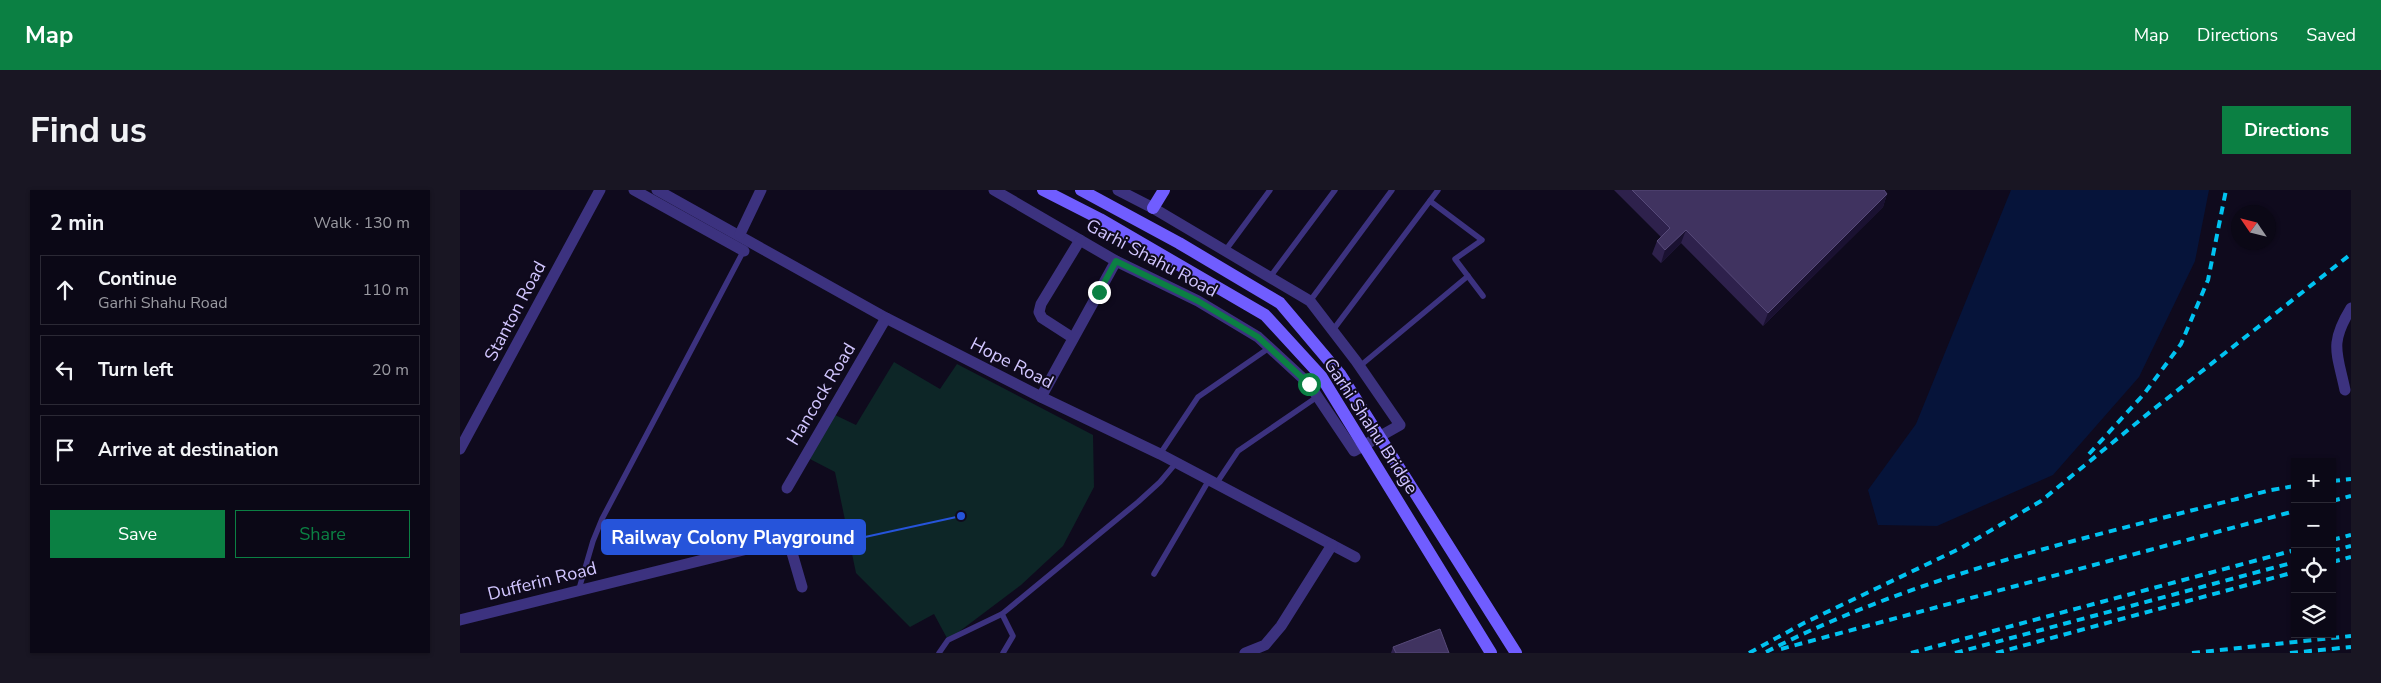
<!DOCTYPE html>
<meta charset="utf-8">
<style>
:root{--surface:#0b0816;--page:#191623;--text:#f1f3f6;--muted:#9a9aa1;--line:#2b2935;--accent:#0b8043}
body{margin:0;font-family:"Nunito Sans",sans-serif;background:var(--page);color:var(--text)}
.controls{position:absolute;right:15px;bottom:15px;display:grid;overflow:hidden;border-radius:0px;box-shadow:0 1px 4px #0004}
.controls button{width:45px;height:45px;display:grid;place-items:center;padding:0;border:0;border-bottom:1px solid var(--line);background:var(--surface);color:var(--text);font:25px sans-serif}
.compass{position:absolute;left:1771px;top:15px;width:45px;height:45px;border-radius:50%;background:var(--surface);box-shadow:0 1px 4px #0004;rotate:305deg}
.stop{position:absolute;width:15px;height:15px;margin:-11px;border:4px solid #0b8043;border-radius:50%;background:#fff}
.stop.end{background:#0b8043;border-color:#fff;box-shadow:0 1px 5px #0008}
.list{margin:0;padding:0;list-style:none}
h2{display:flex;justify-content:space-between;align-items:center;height:65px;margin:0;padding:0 20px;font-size:21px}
h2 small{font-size:16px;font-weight:400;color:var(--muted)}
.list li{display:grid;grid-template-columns:32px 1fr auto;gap:15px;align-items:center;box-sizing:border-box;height:70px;margin:0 10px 10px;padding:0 10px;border:1px solid var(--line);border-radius:0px}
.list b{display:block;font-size:19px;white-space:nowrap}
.list p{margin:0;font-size:16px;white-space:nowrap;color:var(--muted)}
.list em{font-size:16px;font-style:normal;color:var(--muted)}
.actions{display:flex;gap:10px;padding:15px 20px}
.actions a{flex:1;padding:11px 0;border:1px solid var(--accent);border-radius:0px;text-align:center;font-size:18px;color:var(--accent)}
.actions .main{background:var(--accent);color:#fff}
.icon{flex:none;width:28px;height:28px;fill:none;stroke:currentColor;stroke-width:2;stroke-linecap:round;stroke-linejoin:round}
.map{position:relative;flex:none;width:1891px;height:463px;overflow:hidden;border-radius:0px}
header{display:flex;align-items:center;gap:30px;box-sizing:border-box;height:70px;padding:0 25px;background:var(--accent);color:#fff}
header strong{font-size:24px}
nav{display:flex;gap:28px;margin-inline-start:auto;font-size:18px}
.intro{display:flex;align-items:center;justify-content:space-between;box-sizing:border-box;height:120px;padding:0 30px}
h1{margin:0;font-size:35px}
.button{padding:12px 22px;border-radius:0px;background:var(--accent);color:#fff;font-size:18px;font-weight:700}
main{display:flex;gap:30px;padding:0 30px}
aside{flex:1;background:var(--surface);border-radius:0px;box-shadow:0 1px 4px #0004}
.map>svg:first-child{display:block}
</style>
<header>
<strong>Map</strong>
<nav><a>Map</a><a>Directions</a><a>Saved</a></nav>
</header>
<div class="intro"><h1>Find us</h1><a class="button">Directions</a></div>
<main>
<aside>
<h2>2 min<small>Walk · 130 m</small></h2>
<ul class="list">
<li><svg class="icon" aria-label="ahead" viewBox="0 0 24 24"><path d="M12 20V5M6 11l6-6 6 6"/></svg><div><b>Continue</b><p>Garhi Shahu Road</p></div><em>110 m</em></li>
<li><svg class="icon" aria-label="left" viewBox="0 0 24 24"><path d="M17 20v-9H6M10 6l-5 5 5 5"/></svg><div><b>Turn left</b></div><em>20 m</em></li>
<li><svg class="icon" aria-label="arrive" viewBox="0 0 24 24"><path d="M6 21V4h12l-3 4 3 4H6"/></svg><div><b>Arrive at destination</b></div></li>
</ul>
<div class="actions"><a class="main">Save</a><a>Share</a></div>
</aside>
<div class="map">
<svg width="1891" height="463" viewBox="0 0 1891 463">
<rect width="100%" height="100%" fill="#0f0a1d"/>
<polygon fill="#0d2627" points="434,172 480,199 497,174 633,245 634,297 603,356 561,395 488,450 474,424 450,437 396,383 375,282 348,268 373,224 396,235"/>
<polygon fill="#06143a" points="1551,0 1749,0 1735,71 1679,187 1593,285 1477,336 1418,335 1408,300 1456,234"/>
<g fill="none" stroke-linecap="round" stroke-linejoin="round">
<g stroke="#3c327f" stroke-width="5.5">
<polyline points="970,11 1022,50 995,69 1023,106"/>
<polyline points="765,61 810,0"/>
<polyline points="810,87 875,0"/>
<polyline points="850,111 932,0"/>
<polyline points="873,140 978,0"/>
<polyline points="900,176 1008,86"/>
<polyline points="700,264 738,207 809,158"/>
<polyline points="756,294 778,261 857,207"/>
<polyline points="694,384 749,290"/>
<polyline points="119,399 133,351 142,329 284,60"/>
<polyline points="479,463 488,450 542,424"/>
<polyline points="543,463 553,446 542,424 678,312 700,292 716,273"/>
</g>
<g stroke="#3c327f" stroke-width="11">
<polyline points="174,0 284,61"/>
<polyline points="197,0 426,128 581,207 700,264 895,367"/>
<polyline points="534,0 656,71 738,111 798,147 849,194 894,261 940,235 896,171 850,111 693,18 658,0"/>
<polyline points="280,44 301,0"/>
<polyline points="613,148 582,128 579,122 581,114 620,50"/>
<path d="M1885,200C1877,162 1869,154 1891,118"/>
<polyline points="581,207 656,71"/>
<polyline points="0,259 140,0"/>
<polyline points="327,298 426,128"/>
<polyline points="0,430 328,349 342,397"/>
<polyline points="785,463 805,455 821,436 872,355"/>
</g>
<polyline stroke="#705dff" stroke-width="12" points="693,18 704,0"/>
<g stroke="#00c3f1" stroke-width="4" stroke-dasharray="8 6" stroke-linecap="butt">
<polyline points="1629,264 1684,204 1721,154 1748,90 1766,0"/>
<polyline points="1872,291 1891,289"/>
<polyline points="1872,311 1891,306"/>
<polyline points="1872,350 1891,345"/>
<polyline points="1872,361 1891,356"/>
<polyline points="1872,372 1891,367"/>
<polyline points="1321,459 1835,321"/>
<path d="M1306,462C1464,381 1641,345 1811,300L1835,296"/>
<polyline points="1289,463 1344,433 1501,358 1581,311 1690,222 1891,64"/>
<polyline points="1451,463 1835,360"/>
<polyline points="1495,463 1835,372"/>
<polyline points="1536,463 1835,382"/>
<polyline points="1732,463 1891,446"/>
<polyline points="1830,463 1891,457"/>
</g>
<g stroke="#705dff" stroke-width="12">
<polyline points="583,0 640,29 805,125 861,186 1031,463"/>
<polyline points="621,0 719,53 820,113 880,184 1056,463"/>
</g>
</g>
<g fill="#2e214c">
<polygon points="1154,0 1424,0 1427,4 1423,17 1303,136 1221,53 1201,73 1192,64 1197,51 1201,47"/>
<polygon points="933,457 989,463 931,463"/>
</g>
<g fill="#1a1131">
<polygon points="1427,4 1423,17 1303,136 1308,123"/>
<polygon points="1226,40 1221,53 1201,73 1205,60"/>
</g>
<g fill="#403360" stroke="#574a79">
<polygon points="1172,0 1424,0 1427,4 1308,123 1226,40 1205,60 1197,51 1210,38"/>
<polygon points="980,439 989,463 936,463 933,457"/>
</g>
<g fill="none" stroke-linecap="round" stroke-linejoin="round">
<polyline stroke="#0b8043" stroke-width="6" points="639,102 656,71 738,111 798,147 849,194"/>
</g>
<g text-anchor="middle" stroke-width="4" stroke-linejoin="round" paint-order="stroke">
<g font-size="18" fill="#d2c6ff" stroke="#0f0a1d">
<text transform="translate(692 68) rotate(28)" y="6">Garhi Shahu Road</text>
<text transform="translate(55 121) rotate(-62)" y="6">Stanton Road</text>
<text transform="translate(552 173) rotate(27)" y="6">Hope Road</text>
<text transform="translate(361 204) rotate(-59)" y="6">Hancock Road</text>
<text transform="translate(911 236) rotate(57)" y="6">Garhi Shahu Bridge</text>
<text transform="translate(82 391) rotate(-14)" y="6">Dufferin Road</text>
</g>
</g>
<path fill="none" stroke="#2654da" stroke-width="2" d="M501 326L405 347"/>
<circle fill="#2654da" stroke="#0f0a1d" stroke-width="2" cx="501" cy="326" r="5"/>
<rect fill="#2654da" stroke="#2654da" stroke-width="2" x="142" y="330" width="263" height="34" rx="5"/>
<g font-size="19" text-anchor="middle" font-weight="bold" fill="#fff">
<text x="273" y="354">Railway Colony Playground</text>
</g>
</svg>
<div class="controls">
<button>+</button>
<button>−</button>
<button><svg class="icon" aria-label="locate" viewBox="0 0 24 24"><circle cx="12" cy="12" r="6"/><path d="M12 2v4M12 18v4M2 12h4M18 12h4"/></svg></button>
<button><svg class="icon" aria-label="layers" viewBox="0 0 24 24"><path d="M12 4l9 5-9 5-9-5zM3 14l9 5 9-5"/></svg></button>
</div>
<svg class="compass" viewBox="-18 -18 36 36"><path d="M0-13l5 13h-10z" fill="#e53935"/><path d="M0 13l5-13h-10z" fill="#9a9aa1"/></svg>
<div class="stop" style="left:849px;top:194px"></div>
<div class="stop end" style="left:639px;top:102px"></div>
</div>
</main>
